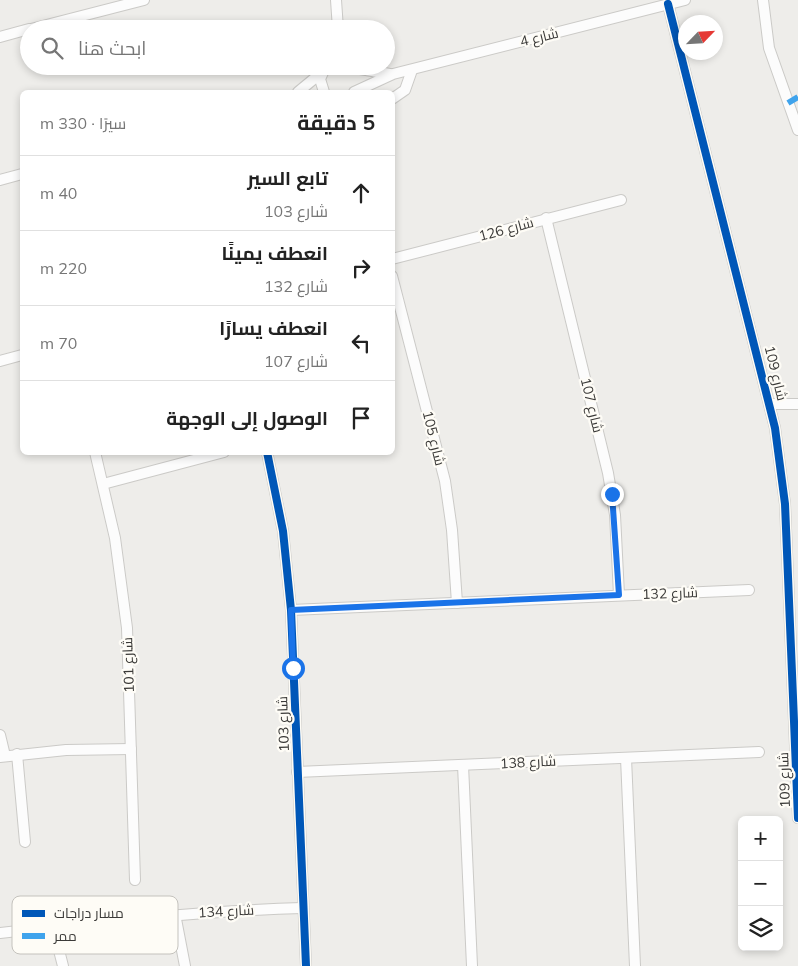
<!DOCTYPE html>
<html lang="ar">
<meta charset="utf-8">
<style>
:root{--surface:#fff;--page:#f2f2f2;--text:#222;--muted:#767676;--line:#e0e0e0}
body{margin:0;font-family:Mulish,Cairo,sans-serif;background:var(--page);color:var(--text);direction:rtl}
.controls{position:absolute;right:15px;bottom:15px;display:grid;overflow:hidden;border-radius:8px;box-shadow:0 2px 8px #0003}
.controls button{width:45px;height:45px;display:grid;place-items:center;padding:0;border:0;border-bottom:1px solid var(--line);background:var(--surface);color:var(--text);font:25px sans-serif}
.compass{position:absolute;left:678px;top:15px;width:45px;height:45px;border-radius:50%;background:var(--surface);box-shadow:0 2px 8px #0003;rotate:65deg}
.stop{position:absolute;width:15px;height:15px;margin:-11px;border:4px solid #1a73e8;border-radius:50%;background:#fff}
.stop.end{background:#1a73e8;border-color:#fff;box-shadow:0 1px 5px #0008}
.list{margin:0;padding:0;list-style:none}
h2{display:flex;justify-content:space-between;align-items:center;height:65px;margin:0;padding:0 20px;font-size:21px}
h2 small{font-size:16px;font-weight:400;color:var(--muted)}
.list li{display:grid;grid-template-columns:32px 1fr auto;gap:15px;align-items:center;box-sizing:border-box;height:75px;padding:0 20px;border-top:1px solid var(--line)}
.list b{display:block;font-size:19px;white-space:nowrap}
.list p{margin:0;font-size:16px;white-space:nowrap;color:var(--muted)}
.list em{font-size:16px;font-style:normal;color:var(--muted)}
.icon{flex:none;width:28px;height:28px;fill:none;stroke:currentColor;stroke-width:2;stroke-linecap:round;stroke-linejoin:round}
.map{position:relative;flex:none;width:798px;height:966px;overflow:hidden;direction:ltr}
.search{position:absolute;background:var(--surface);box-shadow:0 2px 8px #0003;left:20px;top:20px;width:375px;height:55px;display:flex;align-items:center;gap:12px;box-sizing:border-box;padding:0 18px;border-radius:28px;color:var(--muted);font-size:19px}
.panel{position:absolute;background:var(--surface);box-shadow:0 2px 8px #0003;left:20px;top:90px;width:375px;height:365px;border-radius:8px;direction:rtl}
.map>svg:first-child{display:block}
</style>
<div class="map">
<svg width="798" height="966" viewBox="0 0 798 966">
<rect width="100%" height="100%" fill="#eeedea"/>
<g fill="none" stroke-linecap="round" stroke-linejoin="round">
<defs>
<g id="minor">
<polyline points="336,0 338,29"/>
<polyline points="763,0 769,48 798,130"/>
<polyline points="668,4 775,428 785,504 798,818"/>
<polyline points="31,29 144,0"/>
<polyline points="0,37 29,29"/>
<polyline points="354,68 390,74"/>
<polyline points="298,92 321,73"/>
<polyline points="324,92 320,79 326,66"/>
<polyline points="354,92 393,74 685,0"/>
<polyline points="392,99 405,90 412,70"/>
<polyline points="0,180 22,174"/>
<polyline points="546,218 608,473 615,515 619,595"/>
<polyline points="392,259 621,200"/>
<polyline points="392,276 445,481 452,530 457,603"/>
<polyline points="0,361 22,355"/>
<polyline points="771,404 798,404"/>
<polyline points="95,452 115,538 127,628 135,880"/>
<polyline points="267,452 283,531 291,610 306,966"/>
<polyline points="103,484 224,452"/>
<polyline points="291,610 749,590"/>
<polyline points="0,735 5,756"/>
<polyline points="17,754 25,842"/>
<polyline points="0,757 66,750 131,749"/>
<polyline points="626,758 635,966"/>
<polyline points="463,765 472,966"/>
<polyline points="297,772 759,752"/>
<polyline points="175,914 185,966"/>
<polyline points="53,927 63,966"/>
<path d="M0,933C101,921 201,911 302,908"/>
</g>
</defs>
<use href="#minor" stroke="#cbcac7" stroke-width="12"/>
<use href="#minor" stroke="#fcfcfc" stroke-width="10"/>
<polyline stroke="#3fa3ec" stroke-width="6" stroke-dasharray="12 6" stroke-linecap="butt" points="788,103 798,97"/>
<defs>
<g id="cycleway">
<polyline points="668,4 775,428 785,504 798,818"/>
<polyline points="267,452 283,531 291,610 306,966"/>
</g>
</defs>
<use href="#cycleway" stroke="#fefcf6" stroke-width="11"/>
<use href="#cycleway" stroke="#0057b8" stroke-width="8"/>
</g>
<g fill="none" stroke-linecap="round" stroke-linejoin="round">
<polyline stroke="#1a73e8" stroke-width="6" points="293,668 291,610 619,595 612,494"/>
</g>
<g text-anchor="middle" stroke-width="4.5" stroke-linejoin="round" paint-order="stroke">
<g font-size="14" fill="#3b3a38" stroke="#fefcf6">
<text transform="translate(539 37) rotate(-14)" y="5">شارع 4</text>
<text transform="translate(506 229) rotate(-15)" y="5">شارع 126</text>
<text transform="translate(776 373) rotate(76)" y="5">شارع 109</text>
<text transform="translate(592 405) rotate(76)" y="5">شارع 107</text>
<text transform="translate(434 438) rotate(76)" y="5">شارع 105</text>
<text transform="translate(670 593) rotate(-2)" y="5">شارع 132</text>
<text transform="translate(128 665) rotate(-92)" y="5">شارع 101</text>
<text transform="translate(283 724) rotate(-92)" y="5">شارع 103</text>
<text transform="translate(528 762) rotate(-3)" y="5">شارع 138</text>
<text transform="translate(784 780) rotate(-92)" y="5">شارع 109</text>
<text transform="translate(226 911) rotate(-3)" y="5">شارع 134</text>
</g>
</g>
<rect x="12" y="896" width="166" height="58" rx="8" fill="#fefcf6" stroke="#c4c2bd" stroke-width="1"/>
<rect x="22" y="910" width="23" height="7" fill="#0057b8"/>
<rect x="22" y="933" width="23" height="6" fill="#3fa3ec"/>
<g font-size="14" fill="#3b3a38">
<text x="54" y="918">مسار دراجات</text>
<text x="54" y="941">ممر</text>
</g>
</svg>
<div class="controls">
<button>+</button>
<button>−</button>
<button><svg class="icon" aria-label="layers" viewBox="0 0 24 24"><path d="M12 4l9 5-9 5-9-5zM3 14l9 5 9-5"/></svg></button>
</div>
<svg class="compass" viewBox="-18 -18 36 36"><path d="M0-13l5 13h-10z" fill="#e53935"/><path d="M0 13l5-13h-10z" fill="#767676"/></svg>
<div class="stop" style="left:293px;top:668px"></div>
<div class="stop end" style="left:612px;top:494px"></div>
<div class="search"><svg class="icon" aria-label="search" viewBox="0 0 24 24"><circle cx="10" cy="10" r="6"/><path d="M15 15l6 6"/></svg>ابحث هنا</div>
<section class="panel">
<h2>5 دقيقة<small>سيرًا · 330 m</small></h2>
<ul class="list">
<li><svg class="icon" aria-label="ahead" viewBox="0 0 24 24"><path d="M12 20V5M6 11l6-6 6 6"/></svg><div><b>تابع السير</b><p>شارع 103</p></div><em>40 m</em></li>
<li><svg class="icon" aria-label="right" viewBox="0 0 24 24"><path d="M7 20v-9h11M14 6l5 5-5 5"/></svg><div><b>انعطف يمينًا</b><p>شارع 132</p></div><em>220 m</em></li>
<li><svg class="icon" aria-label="left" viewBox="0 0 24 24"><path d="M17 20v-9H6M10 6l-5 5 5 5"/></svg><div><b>انعطف يسارًا</b><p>شارع 107</p></div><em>70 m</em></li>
<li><svg class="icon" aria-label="arrive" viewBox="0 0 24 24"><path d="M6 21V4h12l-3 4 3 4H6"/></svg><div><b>الوصول إلى الوجهة</b></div></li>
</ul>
</section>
</div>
